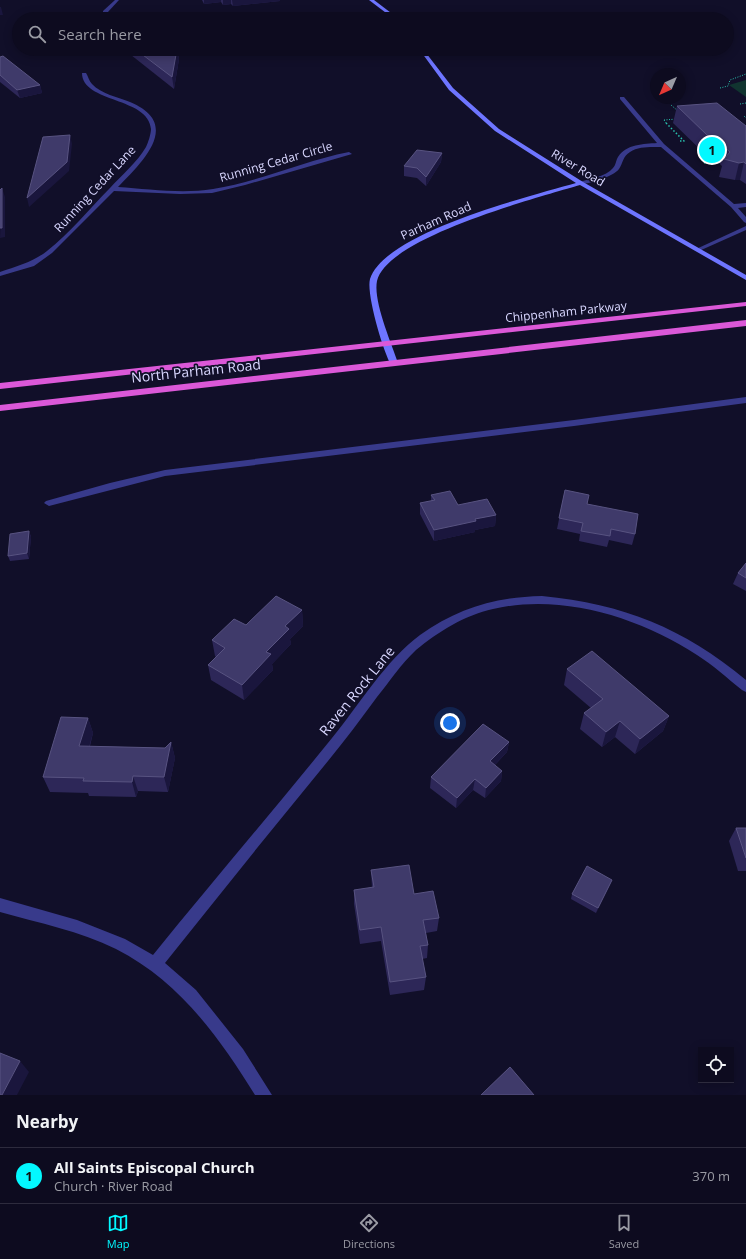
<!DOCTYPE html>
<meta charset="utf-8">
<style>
:root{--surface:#0d0b1f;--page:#161428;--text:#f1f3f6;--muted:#9a9ba4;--line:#2d2b3d;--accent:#03f8ff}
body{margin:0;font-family:"Open Sans",sans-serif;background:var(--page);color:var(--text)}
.controls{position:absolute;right:12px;bottom:12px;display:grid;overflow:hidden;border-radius:0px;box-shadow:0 2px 10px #0003}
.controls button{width:36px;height:36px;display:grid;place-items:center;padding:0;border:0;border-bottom:1px solid var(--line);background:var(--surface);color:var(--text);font:20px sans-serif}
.compass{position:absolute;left:650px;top:68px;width:36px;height:36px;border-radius:50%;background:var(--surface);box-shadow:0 2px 10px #0003;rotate:224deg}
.you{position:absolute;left:450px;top:723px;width:14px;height:14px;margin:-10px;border:3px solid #fff;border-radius:50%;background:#1a73e8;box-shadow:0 0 0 6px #1a73e833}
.badge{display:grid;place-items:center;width:26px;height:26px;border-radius:50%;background:var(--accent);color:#111;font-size:13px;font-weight:700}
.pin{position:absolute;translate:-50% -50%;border:2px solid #fff;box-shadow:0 1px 4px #0006}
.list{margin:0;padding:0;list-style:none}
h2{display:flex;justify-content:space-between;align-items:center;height:52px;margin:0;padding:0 16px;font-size:17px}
h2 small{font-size:13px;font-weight:400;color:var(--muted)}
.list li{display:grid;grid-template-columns:26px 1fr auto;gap:12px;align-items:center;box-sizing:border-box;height:56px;padding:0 16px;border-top:1px solid var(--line)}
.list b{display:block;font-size:15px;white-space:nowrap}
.list p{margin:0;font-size:13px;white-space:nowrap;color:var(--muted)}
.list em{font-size:13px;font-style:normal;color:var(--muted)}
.icon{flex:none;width:22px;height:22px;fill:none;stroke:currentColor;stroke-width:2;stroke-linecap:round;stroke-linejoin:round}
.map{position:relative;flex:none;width:746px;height:1095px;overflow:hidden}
.search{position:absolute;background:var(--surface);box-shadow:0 2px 10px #0003;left:12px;right:12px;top:12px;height:44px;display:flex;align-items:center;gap:10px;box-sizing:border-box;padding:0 14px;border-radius:22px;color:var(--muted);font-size:15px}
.sheet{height:108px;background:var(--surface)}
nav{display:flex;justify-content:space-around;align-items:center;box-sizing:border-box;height:56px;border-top:1px solid var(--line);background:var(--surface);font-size:11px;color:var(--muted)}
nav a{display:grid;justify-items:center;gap:2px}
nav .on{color:var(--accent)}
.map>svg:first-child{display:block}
</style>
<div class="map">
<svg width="746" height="1095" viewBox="0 0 746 1095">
<rect width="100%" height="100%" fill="#110f29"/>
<polygon fill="#113430" points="746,80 746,97 729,85"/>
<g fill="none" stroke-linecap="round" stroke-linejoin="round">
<g stroke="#29c1ad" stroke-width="1" stroke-dasharray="1 1.5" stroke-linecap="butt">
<polyline points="720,88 728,86 730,80 746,74"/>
<polyline points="740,104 746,103"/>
<polyline points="671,105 678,111"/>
<polyline points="744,116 746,118"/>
<polyline points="664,120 667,124"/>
<polyline points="664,120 677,119"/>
</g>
<g stroke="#29c1ad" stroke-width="1.5" stroke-dasharray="1.5 2" stroke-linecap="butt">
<polyline points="666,123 684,141 680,141"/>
<polyline points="704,163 717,161"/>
</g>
<g fill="#383a8b" fill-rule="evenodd">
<path d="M620,97H624L664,144L734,204L746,203V207L738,208L746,217V223L744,222L731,207L661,147C651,147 639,146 630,152C623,156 623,163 619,169C613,177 587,185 579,184V182C589,179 606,177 613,168C616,165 616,160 618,157C626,144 644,144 657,143L620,99Z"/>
<polygon points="746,226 746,230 699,251 694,250"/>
<polygon points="746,397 746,403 574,426 165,476 49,506 44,503 46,501 110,483 165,470 574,420"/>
</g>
<g fill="#383a8b" fill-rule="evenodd">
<polygon points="115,0 119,0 107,13 103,13 103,11"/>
<path d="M82,73H86C88,76 89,81 92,84C101,94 118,97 130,102C183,124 142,162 118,187C148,189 182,194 213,189C259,182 303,161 349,152L352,154L245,185L212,193L180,194L114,191L52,253L34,266L0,276V272C17,266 33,262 47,251C70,233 89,209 110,188C121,176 138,161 146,147C148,143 151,134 151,129C149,97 82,103 82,73Z"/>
<path d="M542,596C624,604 683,628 746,680V692L742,690C727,678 713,665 697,655C639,617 561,593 493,609C465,615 438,632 416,650C401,664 390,681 377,697C361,719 345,740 328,761C273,828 219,895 165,963L196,990L243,1049L272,1095H255C219,1037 179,981 116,949C80,931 39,923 0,912V898L77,920L125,939L153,955C212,882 273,811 332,738C359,705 386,660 420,635C458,608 496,597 542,596Z"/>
</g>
<g fill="#6e75ff" fill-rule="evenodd">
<polygon points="369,0 374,0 399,19 394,19"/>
<path d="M419,49H423L453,88L499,129L583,182L746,275V280L580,185C540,197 387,237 377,281C373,301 391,342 398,363L397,365H391C383,351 366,294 370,279C385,232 531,196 576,183L495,131L449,90Z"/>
</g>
<g fill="#db58d8" fill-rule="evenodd">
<polygon points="746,302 746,306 0,389 0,383"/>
<polygon points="746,320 746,326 0,411 0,405"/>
</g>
</g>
<g fill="#2d2758">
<polygon points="202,0 280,0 280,1 233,6 231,4 223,5 221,2 204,4"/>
<polygon points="126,49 177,49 179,59 174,89 126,51"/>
<polygon points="0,57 40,85 42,93 20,98 0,82"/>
<polygon points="677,106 746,126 746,184 740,180 735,180 719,177 722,166 708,153 704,153 673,123"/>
<polygon points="442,153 441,162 426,186 417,178 404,176 404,166"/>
<polygon points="565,490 635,534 632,545 609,540 607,547 579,541 580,534 557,529"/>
<polygon points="431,495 458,505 496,515 495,526 475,530 475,532 434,541 420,514 420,503 431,501"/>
<polygon points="29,531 31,537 29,559 10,561 8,556"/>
<polygon points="746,563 746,591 733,584 738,573"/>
<polygon points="302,610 303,626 290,639 291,644 272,664 273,670 244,700 211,680 208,665 216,657 215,656 212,640 246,625"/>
<polygon points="567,669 669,716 663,731 635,754 615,737 602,747 580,729 584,713 591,708 564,685"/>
<polygon points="88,718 93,733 90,746 165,748 171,742 175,758 168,792 138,791 136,797 89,796 88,793 50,792 43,777"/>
<polygon points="509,742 507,752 495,765 502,771 501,781 485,798 473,790 456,808 430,788 431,777"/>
<polygon points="736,828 746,828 746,871 738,871 729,841"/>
<polygon points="371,870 414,894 439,918 437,931 426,933 428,945 427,958 422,959 426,977 424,990 390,995 381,941 360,944 354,904 354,890 372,888"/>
<polygon points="612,880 596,913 571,899 572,894"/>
</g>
<g fill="#1a163d">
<polygon points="204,0 221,0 221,2 204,4"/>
<polygon points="223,0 231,0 231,4 223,5"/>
<polygon points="232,0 280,0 280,1 233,6"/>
<polygon points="0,7 1,7 3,15 0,15"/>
<polygon points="177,49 179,59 174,89 172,77"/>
<polygon points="40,85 42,93 20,98 17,90"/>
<polygon points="70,135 72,144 69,171 29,207 27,198"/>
<polygon points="442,153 441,162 426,186 426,177"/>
<polygon points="744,162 740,180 735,180 739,163"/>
<polygon points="2,188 5,197 5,237 0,238"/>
<polygon points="496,515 495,526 475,530 475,532 434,541 434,530 475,519"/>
<polygon points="29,531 31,537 29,559 27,553"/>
<polygon points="302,610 303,626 290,639 291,644 272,664 273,670 244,700 242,685 285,626"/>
<polygon points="669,716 663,731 635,754 640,739"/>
<polygon points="88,718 93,733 85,761 79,746"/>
<polygon points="620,721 615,737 602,747 606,732"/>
<polygon points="171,742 175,758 168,792 164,777"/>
<polygon points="509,742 507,752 488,772 490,761"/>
<polygon points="502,771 501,781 485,798 486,788"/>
<polygon points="133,776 138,791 136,797 132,782"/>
<polygon points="475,779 473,790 456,808 457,798"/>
<polygon points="612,880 610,885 596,913 598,908"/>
<polygon points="20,1061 29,1072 17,1095 2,1095"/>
</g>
<g fill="#3f3a6a" stroke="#585381">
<polygon points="135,49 177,49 172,77"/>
<polygon points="3,56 40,85 17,90 0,75 0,57"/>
<polygon points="717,103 746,126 746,164 744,162 739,163 724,159 730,152 712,136 708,136 677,106"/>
<polygon points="70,135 67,162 27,198 43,137"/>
<polygon points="417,150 442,153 426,177 417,168 404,166"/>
<polygon points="2,188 2,228 0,228 0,190"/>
<polygon points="565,490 589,495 587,504 638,514 635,534 611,529 610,536 581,531 583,523 559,518"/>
<polygon points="450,491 458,505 487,499 496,515 475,519 476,521 434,530 420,503 435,500 431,495"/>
<polygon points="29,531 27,553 8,556 10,534"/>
<polygon points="746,563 746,578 738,573"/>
<polygon points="276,596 302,610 285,626 289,629 266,652 271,654 242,685 208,665 225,648 212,640 234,619 246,625"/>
<polygon points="592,651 669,716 640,739 620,721 606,732 584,713 603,699 567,669"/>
<polygon points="61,717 88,718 79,746 165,748 171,742 164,777 133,776 132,782 83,781 84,778 43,777"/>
<polygon points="483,724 509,742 490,761 502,771 486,788 475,779 457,798 431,777"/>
<polygon points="736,828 746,828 746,858"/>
<polygon points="409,865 414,894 433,891 439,918 423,920 428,945 420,946 426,977 390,982 381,927 360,930 354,890 374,887 371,870"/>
<polygon points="587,866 612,880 598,908 572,894"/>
<polygon points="0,1053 20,1061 2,1095 0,1095"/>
<polygon points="510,1067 534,1095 481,1095"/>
</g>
<g text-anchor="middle" stroke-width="3.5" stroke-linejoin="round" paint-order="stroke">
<g font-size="12" fill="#d9d7ff" stroke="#110f29">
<text transform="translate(276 162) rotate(-16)" y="4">Running Cedar Circle</text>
<text transform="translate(578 168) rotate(31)" y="4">River Road</text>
<text transform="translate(95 189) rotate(-47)" y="4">Running Cedar Lane</text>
<text transform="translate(436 221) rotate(-24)" y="4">Parham Road</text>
<text transform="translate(566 312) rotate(-6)" y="4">Chippenham Parkway</text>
</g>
<g font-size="14" fill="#d9d7ff" stroke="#110f29">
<text transform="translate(196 371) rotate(-6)" y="5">North Parham Road</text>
<text transform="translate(357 691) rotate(-51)" y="5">Raven Rock Lane</text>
</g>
</g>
</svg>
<div class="controls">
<button><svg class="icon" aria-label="locate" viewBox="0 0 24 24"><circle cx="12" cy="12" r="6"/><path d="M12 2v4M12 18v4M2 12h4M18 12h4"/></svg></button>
</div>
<svg class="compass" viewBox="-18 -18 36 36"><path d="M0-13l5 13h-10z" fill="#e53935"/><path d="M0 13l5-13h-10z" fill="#9a9ba4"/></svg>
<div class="you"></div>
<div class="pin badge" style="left:712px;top:150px">1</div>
<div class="search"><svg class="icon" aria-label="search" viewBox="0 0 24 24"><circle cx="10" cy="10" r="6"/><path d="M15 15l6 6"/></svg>Search here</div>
</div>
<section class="sheet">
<h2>Nearby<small></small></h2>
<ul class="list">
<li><span class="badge">1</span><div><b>All Saints Episcopal Church</b><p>Church · River Road</p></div><em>370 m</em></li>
</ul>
</section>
<nav>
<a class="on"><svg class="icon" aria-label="map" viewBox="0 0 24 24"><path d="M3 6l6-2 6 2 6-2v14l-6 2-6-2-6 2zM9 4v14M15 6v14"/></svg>Map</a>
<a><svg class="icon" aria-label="directions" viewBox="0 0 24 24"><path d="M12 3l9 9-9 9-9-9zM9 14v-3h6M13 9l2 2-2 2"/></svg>Directions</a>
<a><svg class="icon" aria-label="saved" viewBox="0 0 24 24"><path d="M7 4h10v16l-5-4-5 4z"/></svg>Saved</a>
</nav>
